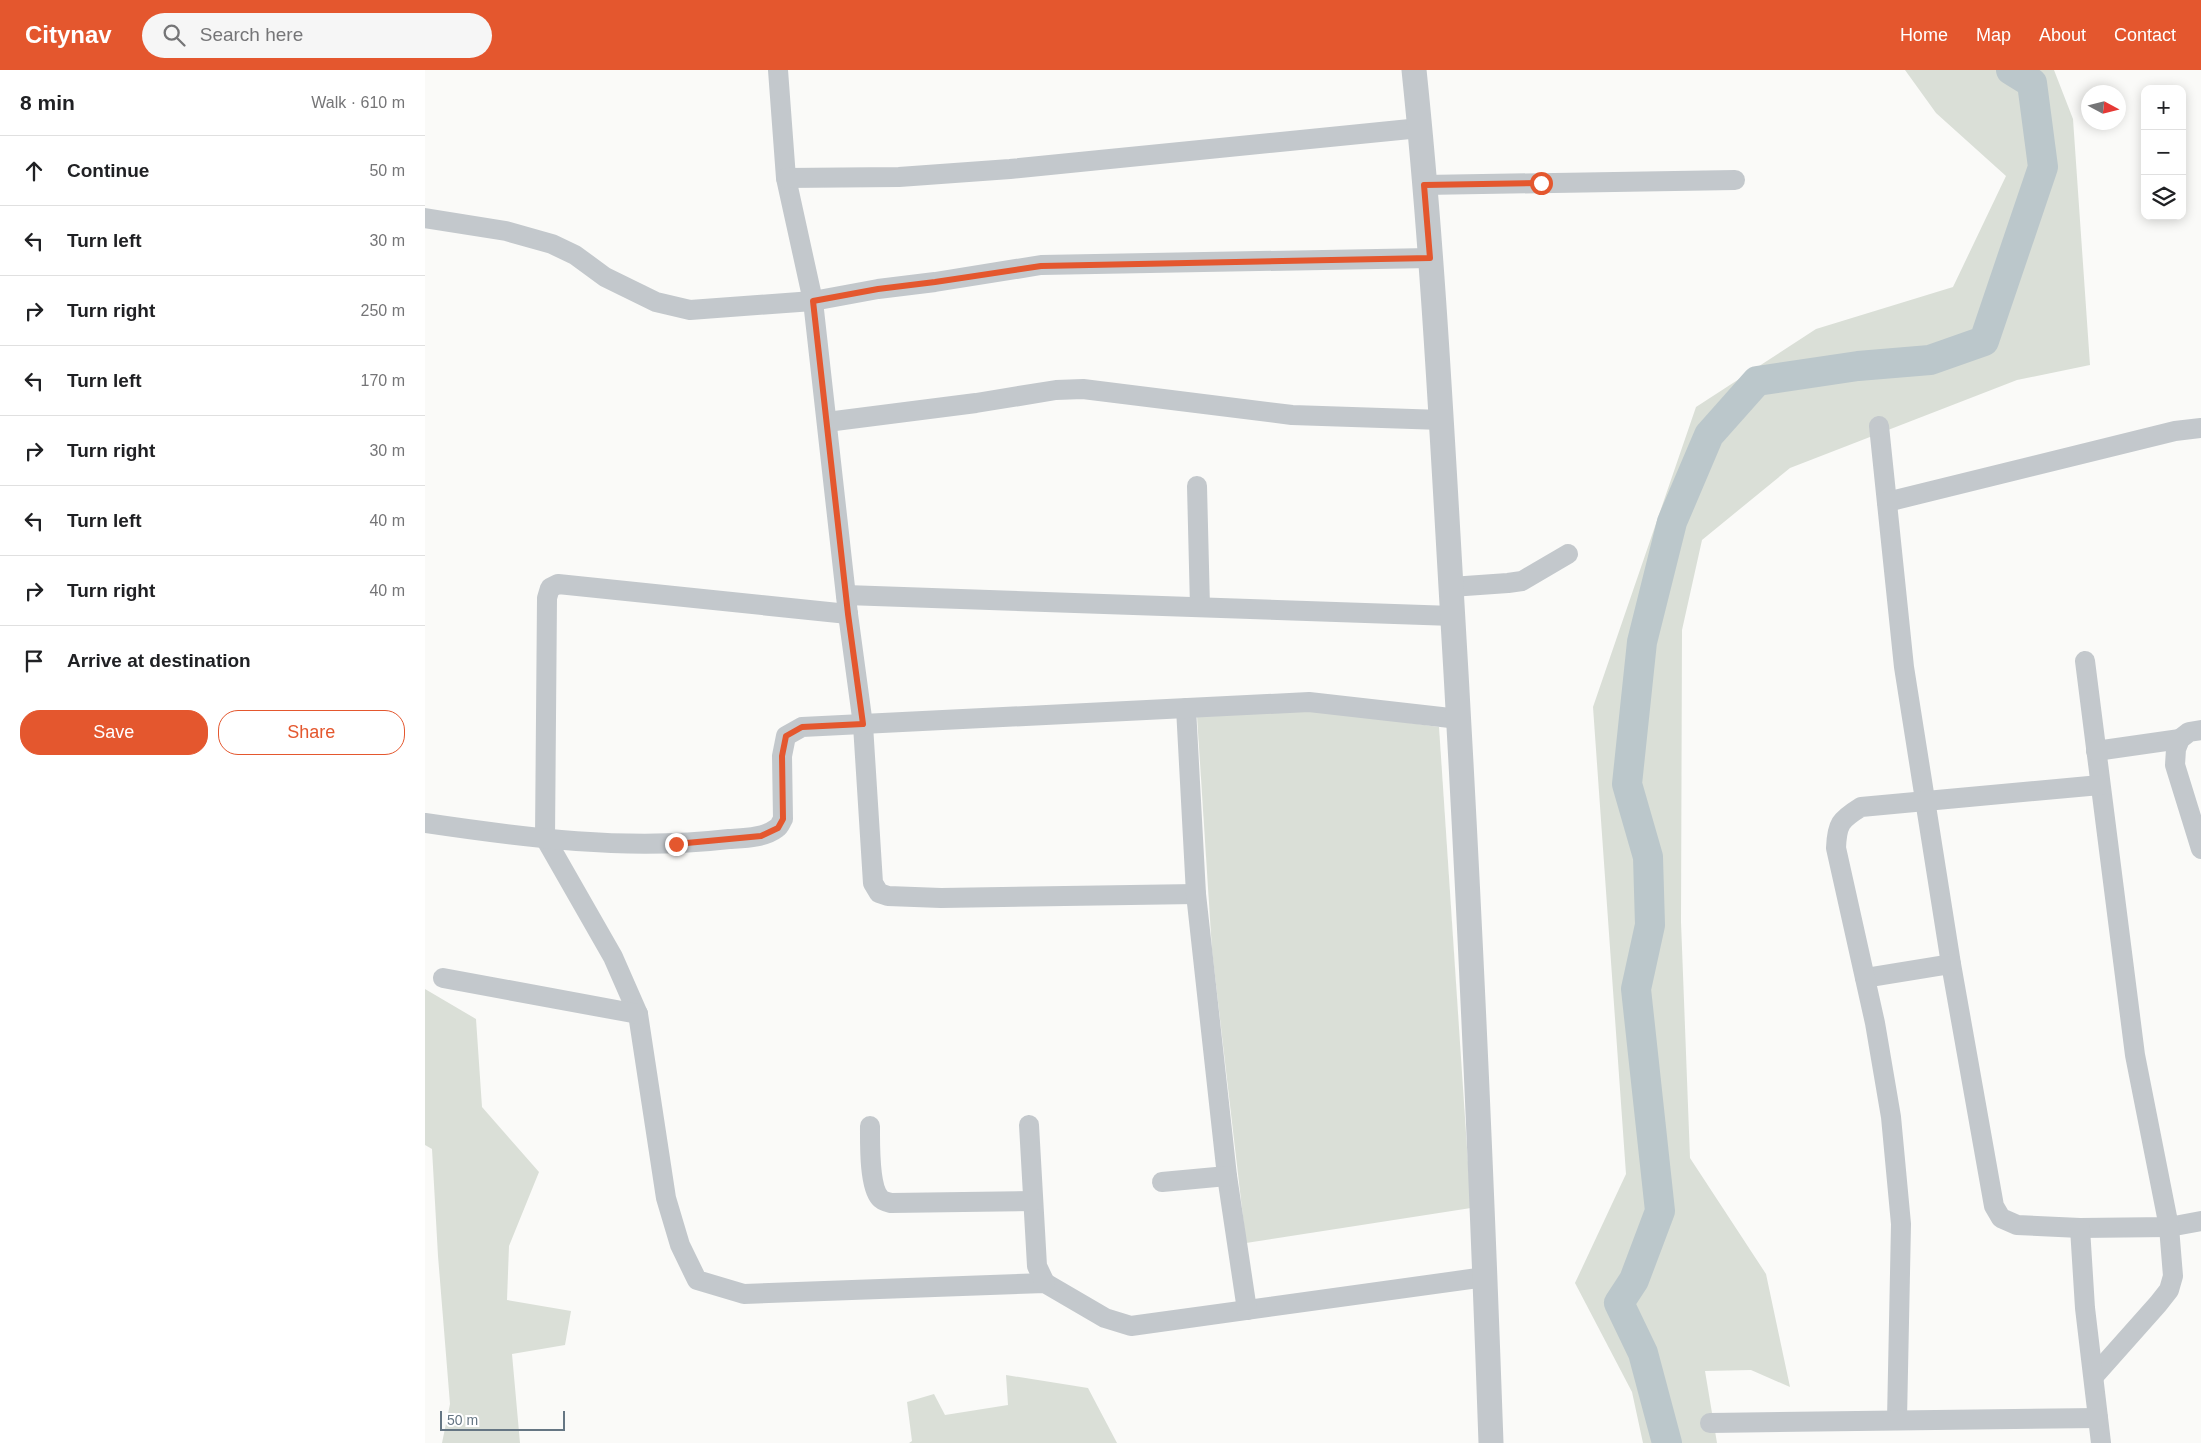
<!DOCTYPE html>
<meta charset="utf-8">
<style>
:root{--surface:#fff;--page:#f6f6f6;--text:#202124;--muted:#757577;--line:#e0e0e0;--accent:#e4572e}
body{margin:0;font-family:Arial,sans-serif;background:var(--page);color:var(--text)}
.controls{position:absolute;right:15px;top:15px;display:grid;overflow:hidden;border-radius:10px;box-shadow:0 2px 12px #0003}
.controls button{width:45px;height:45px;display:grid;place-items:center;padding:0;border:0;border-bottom:1px solid var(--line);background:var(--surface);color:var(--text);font:25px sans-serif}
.compass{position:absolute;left:1656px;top:15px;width:45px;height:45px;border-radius:50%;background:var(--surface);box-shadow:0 2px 12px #0003;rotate:97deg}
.scale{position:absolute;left:15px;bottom:12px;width:125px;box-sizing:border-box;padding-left:5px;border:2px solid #657683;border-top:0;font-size:14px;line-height:18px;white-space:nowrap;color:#657683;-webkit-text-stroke:4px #fff;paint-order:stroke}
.stop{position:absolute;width:15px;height:15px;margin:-11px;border:4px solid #e4572e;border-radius:50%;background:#fff}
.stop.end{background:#e4572e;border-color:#fff;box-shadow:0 1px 5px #0008}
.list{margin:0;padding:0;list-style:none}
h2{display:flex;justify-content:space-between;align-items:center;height:65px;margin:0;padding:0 20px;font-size:21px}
h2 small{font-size:16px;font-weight:400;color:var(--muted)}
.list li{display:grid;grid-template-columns:32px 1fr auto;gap:15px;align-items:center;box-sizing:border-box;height:70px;padding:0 20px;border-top:1px solid var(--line)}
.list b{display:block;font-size:19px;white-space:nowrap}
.list em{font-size:16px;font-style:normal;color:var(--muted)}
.actions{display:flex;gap:10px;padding:15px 20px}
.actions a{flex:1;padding:11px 0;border:1px solid var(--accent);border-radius:20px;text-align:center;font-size:18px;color:var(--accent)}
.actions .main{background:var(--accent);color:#fff}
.icon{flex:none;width:28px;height:28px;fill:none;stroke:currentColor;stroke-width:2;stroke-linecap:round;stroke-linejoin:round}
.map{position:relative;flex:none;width:1776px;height:1373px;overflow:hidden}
header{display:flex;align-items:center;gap:30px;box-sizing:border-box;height:70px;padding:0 25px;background:var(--accent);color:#fff}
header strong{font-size:24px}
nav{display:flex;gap:28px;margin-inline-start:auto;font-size:18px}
.search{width:350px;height:45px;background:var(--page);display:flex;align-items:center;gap:12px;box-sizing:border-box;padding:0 18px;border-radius:28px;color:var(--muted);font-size:19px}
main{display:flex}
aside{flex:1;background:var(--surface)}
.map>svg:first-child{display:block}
</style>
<header>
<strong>Citynav</strong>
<div class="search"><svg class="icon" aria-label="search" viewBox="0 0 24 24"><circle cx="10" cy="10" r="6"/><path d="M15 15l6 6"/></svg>Search here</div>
<nav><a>Home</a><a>Map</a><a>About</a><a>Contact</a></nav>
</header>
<main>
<aside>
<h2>8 min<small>Walk · 610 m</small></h2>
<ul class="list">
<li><svg class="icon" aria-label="ahead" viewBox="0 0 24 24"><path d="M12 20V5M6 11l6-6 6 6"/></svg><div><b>Continue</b></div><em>50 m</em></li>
<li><svg class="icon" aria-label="left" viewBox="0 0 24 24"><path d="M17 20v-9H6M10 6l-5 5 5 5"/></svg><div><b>Turn left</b></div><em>30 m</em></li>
<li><svg class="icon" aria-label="right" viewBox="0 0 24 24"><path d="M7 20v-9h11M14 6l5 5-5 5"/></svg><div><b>Turn right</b></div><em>250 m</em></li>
<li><svg class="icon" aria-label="left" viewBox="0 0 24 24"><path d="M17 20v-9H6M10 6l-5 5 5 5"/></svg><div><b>Turn left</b></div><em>170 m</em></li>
<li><svg class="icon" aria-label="right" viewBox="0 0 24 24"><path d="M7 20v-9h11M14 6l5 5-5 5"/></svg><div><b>Turn right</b></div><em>30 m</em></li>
<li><svg class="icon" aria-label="left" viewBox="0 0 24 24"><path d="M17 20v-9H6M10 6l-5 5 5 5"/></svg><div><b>Turn left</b></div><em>40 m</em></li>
<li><svg class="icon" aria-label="right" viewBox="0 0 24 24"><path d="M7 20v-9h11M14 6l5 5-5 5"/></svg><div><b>Turn right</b></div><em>40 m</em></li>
<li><svg class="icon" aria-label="arrive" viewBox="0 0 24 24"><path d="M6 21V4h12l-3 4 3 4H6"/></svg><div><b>Arrive at destination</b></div></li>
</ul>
<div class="actions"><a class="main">Save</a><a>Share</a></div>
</aside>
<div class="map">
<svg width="1776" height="1373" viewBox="0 0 1776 1373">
<rect width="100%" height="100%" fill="#fafaf8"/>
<g fill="#dadfd7">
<polygon points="1480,0 1629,0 1648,49 1665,295 1592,310 1365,398 1277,470 1257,560 1256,852 1265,1088 1341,1204 1365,1317 1326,1300 1280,1301 1292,1373 1218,1373 1207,1322 1150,1213 1201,1104 1168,637 1271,337 1391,259 1528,217 1581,106 1511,43"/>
<polygon points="883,639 1014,657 1046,1138 821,1173 787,880 772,646"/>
<polygon points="0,919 51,949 57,1037 114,1102 84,1176 82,1230 146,1241 140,1275 87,1284 95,1373 17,1373 25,1334 13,1186 7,1079 0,1075"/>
<polygon points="581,1305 663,1318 692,1373 484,1373 487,1371 482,1332 509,1324 520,1345 583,1335"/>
</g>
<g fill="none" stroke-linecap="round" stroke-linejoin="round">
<polyline stroke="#bbc7cb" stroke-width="30" points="1242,1373 1218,1283 1194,1233 1209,1210 1235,1141 1211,919 1225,855 1223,787 1202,714 1217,572 1247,452 1284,365 1332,311 1433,296 1505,290 1559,271 1618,97 1607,13 1586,0"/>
<g stroke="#c3c8cc" stroke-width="20">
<polyline points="353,0 361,108 388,231 423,544 438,655 448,813 454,823 463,826 516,828 771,824"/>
<polyline points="361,108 474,107 585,99 995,58"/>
<polyline points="999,115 1310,110"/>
<polyline points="0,148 81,161 127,174 150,185 180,207 231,232 265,240 388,231 453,219 510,212 616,195 1005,188"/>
<polyline points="402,352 551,333 631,320 658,319 867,345 1017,350"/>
<polyline points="1454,356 1479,597 1526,894 1569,1136 1576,1148 1592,1155 1655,1158 1744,1157 1776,1151"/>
<polyline points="772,416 775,537"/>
<polyline points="1462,432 1750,361 1776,358"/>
<polyline points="1026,517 1083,513 1097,511 1143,484"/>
<polyline points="421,525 1028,546"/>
<polyline points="423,544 133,514 125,518 122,528 120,768 188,887 213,944 241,1128 255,1175 272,1210 319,1224 620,1213 680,1248 706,1256 1060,1207"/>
<polyline points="1660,591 1710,985 1744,1157 1748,1206 1744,1220 1733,1234 1669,1306"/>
<polyline points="761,638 771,824 802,1106 822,1240"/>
<polyline points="1776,660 1764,662 1755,669 1751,679 1750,695 1776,779"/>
<polyline points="1671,681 1755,669"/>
<path d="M0,753C101,768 202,781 304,769C319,768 339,768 352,758C355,756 356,752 358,749L357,686L361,666L377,657L884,632L1034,649"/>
<polyline points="18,908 213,944"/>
<polyline points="1440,908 1526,894"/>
<polyline points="604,1055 612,1196 620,1213"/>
<path d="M445,1056C445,1073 444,1116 455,1128C457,1131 462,1132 466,1133L608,1131"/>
<polyline points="737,1112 802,1106"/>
<polyline points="1655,1158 1660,1238 1676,1373"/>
<path d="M1472,1350L1476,1154L1466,1047L1450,953L1411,778C1412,754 1415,750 1436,737L1675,715"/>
<polyline points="1285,1353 1673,1348"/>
</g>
<path stroke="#c3c8cc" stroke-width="25" d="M989,0C1007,172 1016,345 1026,517C1043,802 1056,1087 1066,1373"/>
</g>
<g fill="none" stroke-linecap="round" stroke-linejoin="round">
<polyline stroke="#e4572e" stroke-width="6" points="251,774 336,766 353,758 358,749 357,686 361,666 377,657 438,654 423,544 388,231 453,219 510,212 616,196 1005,188 999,115 1116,113"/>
</g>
</svg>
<div class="controls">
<button>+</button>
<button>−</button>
<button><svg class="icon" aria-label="layers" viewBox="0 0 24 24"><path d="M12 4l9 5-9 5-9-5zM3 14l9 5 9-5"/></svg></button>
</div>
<svg class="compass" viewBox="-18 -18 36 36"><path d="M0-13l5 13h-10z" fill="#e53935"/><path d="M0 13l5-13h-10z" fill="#757577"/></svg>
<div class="scale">50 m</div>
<div class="stop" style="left:1116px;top:113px"></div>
<div class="stop end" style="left:251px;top:774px"></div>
</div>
</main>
